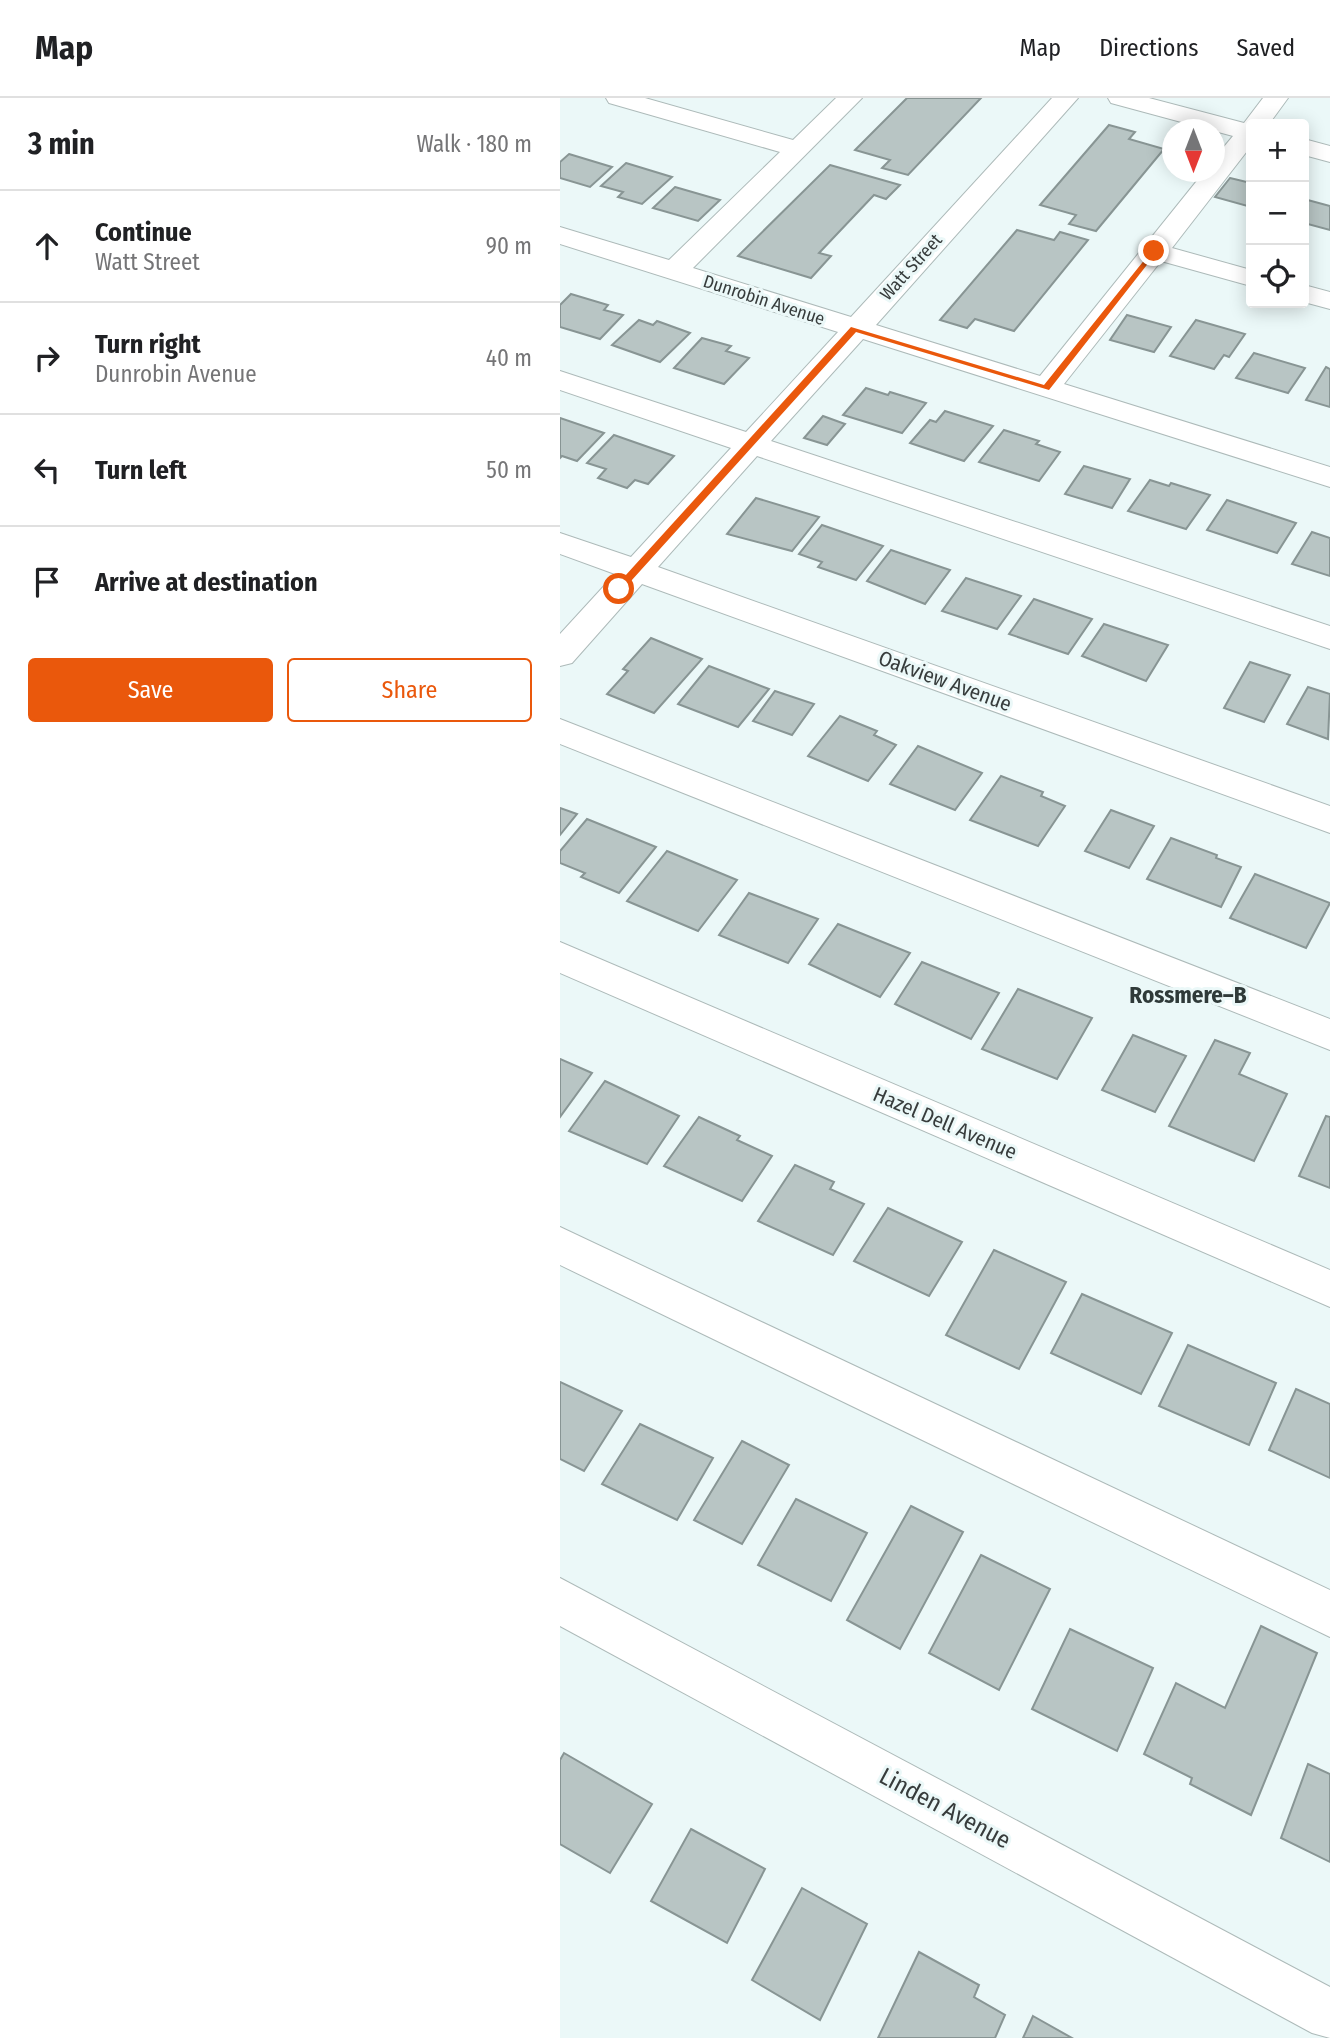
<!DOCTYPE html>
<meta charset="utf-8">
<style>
:root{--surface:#fff;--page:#f2f2f2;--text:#202124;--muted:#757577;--line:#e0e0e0;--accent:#ea580c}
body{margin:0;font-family:"Fira Sans Condensed",sans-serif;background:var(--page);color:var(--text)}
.controls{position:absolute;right:21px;top:21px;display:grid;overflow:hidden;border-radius:7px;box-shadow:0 4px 18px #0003}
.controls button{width:63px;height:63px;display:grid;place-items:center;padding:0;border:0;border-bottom:2px solid var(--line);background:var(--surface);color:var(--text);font:35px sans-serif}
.compass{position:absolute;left:602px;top:21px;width:63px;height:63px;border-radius:50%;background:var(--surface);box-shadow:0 4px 18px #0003;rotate:180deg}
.stop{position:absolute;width:21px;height:21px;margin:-16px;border:5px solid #ea580c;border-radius:50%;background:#fff}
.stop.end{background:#ea580c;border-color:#fff;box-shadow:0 2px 7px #0008}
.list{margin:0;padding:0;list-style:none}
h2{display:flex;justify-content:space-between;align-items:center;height:91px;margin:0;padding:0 28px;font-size:30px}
h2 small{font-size:23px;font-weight:400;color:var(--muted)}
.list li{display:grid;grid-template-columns:46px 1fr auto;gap:21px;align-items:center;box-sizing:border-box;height:112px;padding:0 28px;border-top:2px solid var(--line)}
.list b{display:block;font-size:26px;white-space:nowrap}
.list p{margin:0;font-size:23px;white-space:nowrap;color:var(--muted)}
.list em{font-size:23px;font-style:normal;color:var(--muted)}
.actions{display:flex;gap:14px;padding:21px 28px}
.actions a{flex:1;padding:16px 0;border:2px solid var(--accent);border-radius:7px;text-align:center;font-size:24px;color:var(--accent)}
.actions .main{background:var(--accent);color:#fff}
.icon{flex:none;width:38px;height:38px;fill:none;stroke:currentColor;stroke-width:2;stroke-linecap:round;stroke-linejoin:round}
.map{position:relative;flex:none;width:770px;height:1940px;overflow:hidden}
header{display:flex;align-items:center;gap:42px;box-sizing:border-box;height:98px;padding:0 35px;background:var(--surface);border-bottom:2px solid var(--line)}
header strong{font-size:33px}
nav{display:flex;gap:38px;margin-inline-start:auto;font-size:24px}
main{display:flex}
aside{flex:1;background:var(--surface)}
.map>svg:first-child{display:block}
</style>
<header>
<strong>Map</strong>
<nav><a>Map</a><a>Directions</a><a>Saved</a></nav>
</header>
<main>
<aside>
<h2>3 min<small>Walk · 180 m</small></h2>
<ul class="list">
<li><svg class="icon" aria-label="ahead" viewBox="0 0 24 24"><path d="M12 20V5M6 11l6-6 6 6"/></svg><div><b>Continue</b><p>Watt Street</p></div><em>90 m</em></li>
<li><svg class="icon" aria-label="right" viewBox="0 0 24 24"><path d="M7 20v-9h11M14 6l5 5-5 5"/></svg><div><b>Turn right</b><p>Dunrobin Avenue</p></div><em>40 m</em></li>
<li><svg class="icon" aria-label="left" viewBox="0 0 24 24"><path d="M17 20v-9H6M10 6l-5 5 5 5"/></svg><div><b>Turn left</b></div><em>50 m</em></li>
<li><svg class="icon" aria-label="arrive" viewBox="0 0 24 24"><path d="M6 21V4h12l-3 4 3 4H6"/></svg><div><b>Arrive at destination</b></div></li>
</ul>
<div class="actions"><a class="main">Save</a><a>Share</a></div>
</aside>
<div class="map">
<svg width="770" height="1940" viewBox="0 0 770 1940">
<rect width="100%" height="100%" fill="#ebf8f8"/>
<g fill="#b8c5c4" stroke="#889594" stroke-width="2">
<polygon points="347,0 421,0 348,77 322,70 330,62 295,52"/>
<polygon points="549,27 575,34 569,41 604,51 536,133 509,126 516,117 480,107"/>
<polygon points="9,56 52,69 30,89 0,80 0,64"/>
<polygon points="66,65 112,79 82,106 58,99 63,94 41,88"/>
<polygon points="270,67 340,87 326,101 314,97 259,155 271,158 251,180 178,158"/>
<polygon points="670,80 691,85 691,109 655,99"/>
<polygon points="115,89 160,102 138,123 93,110"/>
<polygon points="744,101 770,108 770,132 744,125"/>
<polygon points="457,132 494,142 500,134 528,142 454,233 415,221 407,230 380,222"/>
<polygon points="11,196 48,207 44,212 63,217 40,241 0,229 0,207"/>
<polygon points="567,217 611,229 594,254 550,242"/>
<polygon points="79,222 93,227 97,223 130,235 100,264 52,247"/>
<polygon points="636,222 685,236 669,259 664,257 654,271 610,258"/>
<polygon points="142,240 171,248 166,253 189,260 164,286 114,270"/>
<polygon points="694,255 745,270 728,295 676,280"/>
<polygon points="766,269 770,271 770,309 746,302"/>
<polygon points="306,290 328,297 330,294 366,305 342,335 283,317"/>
<polygon points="385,313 433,328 404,363 350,345 370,322 376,324"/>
<polygon points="263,318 285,326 267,347 244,340"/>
<polygon points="0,320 44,335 17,363 2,358 0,360"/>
<polygon points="444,332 479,343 476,346 500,354 479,383 419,364"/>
<polygon points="54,337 114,358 88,386 75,382 67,390 38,380 46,371 27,365"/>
<polygon points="524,368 570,381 552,410 505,396"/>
<polygon points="590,382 609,388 611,385 650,397 626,431 568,413"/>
<polygon points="196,400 259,419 232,453 167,436"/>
<polygon points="667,402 736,425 717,455 647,432"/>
<polygon points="262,427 323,448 296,482 258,469 262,464 239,456"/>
<polygon points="752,434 770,440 770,478 732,466"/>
<polygon points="331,452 390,472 365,506 307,483"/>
<polygon points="406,480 461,498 437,531 382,513"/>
<polygon points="474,501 532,521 508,556 449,536"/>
<polygon points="544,526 608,547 586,583 522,558"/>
<polygon points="91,540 142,561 94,615 47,596 68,573 63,571"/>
<polygon points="690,564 730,577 704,624 664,610"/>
<polygon points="149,568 209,591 178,629 118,606"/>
<polygon points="748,589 770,596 768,641 727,626"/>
<polygon points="215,593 254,606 232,637 193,623"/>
<polygon points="280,618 317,633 314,637 336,647 308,683 248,658"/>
<polygon points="358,648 422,675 395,712 330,686"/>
<polygon points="441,678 483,694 481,698 505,708 478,748 410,722"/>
<polygon points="0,710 17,716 0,737"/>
<polygon points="551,712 594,728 569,770 525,753"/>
<polygon points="27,721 96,749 59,795 21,779 25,775 0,765 0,753"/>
<polygon points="611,740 657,757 656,760 681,769 661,809 587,781"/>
<polygon points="107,753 177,782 138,833 67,803"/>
<polygon points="695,776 770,805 746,850 670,820"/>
<polygon points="189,795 258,821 228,865 159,837"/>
<polygon points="278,826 350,855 320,899 249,866"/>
<polygon points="362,864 439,895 411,941 335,906"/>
<polygon points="458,891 532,920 497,981 422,951"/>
<polygon points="573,937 626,958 595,1014 542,992"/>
<polygon points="655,942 690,955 679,976 727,996 694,1063 609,1028"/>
<polygon points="0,961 32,975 0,1019"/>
<polygon points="45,983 119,1018 87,1066 9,1033"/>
<polygon points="766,1018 770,1019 770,1090 739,1078"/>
<polygon points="139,1019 180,1038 177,1042 212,1058 182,1103 104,1068"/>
<polygon points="235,1067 274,1084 270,1091 304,1106 273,1157 198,1123"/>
<polygon points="328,1110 402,1144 369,1198 294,1163"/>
<polygon points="434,1152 506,1184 459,1271 386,1237"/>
<polygon points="522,1196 612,1235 581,1296 491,1255"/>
<polygon points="628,1247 716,1285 689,1347 599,1308"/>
<polygon points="0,1284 62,1313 24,1373 0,1361"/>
<polygon points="736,1291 770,1306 770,1380 709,1352"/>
<polygon points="80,1326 153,1360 117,1422 42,1386"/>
<polygon points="182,1343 229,1367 182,1446 134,1422"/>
<polygon points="236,1401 307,1435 271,1503 198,1467"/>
<polygon points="351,1408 403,1434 340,1551 287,1522"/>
<polygon points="421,1457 490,1491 439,1592 369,1555"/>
<polygon points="701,1528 757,1555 691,1717 630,1686 632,1680 584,1656 616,1585 665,1610"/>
<polygon points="510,1531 593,1570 557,1653 472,1611"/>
<polygon points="4,1655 92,1706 50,1775 0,1746 0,1662"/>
<polygon points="748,1666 770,1676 770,1764 721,1740"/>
<polygon points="131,1731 205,1771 167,1845 91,1803"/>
<polygon points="242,1790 307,1826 260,1922 192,1882"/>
<polygon points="359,1854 419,1887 414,1899 445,1917 435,1940 318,1940"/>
<polygon points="473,1918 512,1940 463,1940"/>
</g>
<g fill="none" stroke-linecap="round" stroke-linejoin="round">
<defs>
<g id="minor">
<polygon points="46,0 85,0 233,42 276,0 302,0 133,170 291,219 492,0 518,0 316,227 480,278 644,74 654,74 654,61 673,38 551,5 548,0 589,0 684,25 703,0 728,0 709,26 691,26 691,48 612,150 691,172 691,188 601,163 504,286 770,369 770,389 303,241 211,343 770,528 770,551 197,358 98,469 770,708 770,735 82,486 12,565 0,568 0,536 55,476 0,456 0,435 71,459 171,350 0,292 0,273 186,334 278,234 0,146 0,129 109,162 220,54 49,5"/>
<polygon points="744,41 770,48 770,64 744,57"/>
<polygon points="744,187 770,194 770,211 744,204"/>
<polygon points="0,621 770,921 770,952 0,646"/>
<polygon points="0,844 770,1172 770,1209 0,875"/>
<polygon points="0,1129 770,1492 770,1539 0,1167"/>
<polygon points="0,1480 770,1889 770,1940 752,1935 0,1528"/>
</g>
</defs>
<use href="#minor" stroke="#adbab9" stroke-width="2"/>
<use href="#minor" fill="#fff" fill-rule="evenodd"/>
</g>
<polygon fill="#ea580c" points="594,150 597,154 489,292 296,234 62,493 55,493 55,489 291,229 484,287"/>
<g text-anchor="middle" stroke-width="6" stroke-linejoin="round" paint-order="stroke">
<g font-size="18" fill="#373c3c" stroke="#ebf8f8">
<text transform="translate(351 169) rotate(-48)" y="6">Watt Street</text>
<text transform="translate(204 202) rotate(18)" y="6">Dunrobin Avenue</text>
</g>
<g font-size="21" fill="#373c3c" stroke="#ebf8f8">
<text transform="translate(385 583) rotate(20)" y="7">Oakview Avenue</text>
<text transform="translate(385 1025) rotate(23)" y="7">Hazel Dell Avenue</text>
</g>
<g font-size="23" font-weight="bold" fill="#2f3a39" stroke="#ebf8f8">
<text x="628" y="905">Rossmere–B</text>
</g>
<g font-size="24" fill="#373c3c" stroke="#ebf8f8">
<text transform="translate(385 1710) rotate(28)" y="8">Linden Avenue</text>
</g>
</g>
</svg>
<div class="controls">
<button>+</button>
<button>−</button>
<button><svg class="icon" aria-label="locate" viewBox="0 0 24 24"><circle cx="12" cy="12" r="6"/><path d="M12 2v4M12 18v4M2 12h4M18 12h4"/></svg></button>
</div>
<svg class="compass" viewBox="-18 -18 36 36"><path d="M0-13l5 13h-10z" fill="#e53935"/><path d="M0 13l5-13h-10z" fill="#757577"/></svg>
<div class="stop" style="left:59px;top:491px"></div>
<div class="stop end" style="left:594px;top:153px"></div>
</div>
</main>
